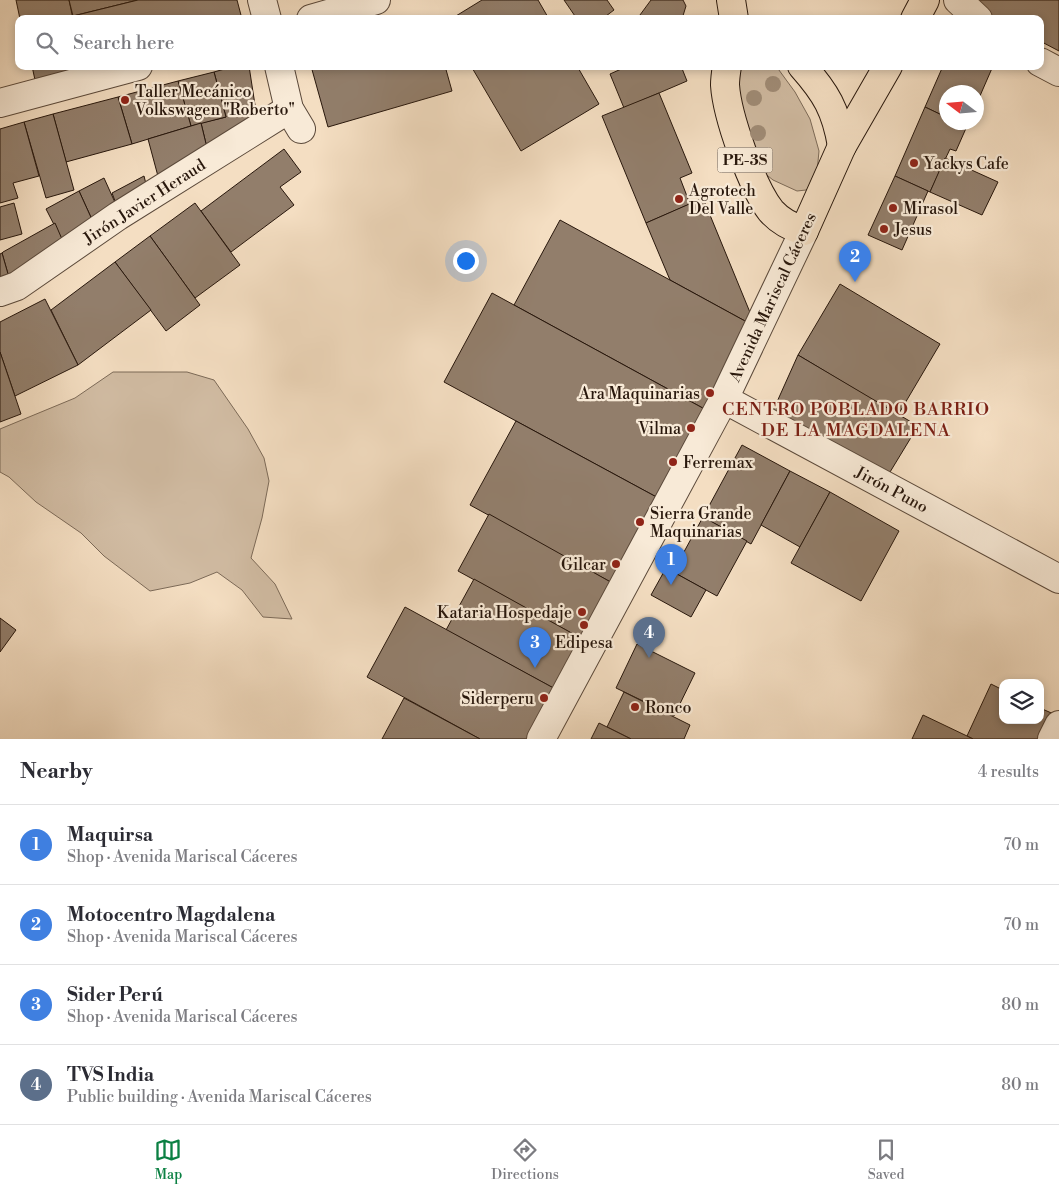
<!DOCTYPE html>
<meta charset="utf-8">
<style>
:root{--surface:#fff;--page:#f7f7f7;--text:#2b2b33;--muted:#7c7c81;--line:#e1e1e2;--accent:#0b8043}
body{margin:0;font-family:"Libre Bodoni",serif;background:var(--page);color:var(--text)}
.controls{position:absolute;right:15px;bottom:15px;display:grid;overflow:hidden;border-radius:10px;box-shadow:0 2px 8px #0003}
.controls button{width:45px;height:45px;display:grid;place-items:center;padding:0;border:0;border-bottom:1px solid var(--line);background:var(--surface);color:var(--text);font:25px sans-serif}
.compass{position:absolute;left:939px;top:85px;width:45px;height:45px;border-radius:50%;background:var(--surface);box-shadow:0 2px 8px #0003;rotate:286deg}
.you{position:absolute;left:465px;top:260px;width:18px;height:18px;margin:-12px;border:4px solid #fff;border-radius:50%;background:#1a73e8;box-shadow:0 0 0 8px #1a73e833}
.badge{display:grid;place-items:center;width:32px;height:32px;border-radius:50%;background:var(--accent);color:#fff;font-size:16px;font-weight:700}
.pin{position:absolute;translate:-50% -41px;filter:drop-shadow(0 1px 2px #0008)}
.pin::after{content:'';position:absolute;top:26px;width:18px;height:15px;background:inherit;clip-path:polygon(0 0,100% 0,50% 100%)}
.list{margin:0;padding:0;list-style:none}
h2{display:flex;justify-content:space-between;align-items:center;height:65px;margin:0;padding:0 20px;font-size:21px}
h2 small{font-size:16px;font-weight:400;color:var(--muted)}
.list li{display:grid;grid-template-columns:32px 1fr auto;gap:15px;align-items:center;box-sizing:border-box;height:80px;padding:0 20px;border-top:1px solid var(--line)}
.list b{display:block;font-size:19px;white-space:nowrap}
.list p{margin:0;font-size:16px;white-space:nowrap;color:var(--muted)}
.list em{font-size:16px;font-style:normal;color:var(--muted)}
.icon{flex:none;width:28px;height:28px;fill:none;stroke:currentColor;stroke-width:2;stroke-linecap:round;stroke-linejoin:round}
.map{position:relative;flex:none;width:1059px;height:739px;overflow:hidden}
.search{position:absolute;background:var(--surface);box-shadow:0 2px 8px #0003;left:15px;right:15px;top:15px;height:55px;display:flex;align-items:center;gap:12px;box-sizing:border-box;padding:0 18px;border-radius:10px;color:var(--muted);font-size:19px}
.sheet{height:385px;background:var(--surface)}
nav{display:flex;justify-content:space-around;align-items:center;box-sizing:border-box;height:70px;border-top:1px solid var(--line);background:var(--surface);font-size:14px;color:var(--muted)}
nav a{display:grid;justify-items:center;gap:2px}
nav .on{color:var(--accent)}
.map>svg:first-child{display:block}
</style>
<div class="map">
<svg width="1059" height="739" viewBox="0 0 1059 739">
<rect width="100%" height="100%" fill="#f4dec2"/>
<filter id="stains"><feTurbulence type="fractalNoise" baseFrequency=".004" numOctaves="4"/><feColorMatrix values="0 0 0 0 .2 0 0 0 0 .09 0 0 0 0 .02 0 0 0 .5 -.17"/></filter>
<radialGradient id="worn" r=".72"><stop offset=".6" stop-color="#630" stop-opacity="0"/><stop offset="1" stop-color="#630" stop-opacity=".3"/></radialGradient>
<g fill="#d1bca3" stroke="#7c6a58">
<polygon points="735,66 776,66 795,92 810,119 819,151 817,172 813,185 806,190 797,191 773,180 763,172 747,145"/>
<polygon points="113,372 187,372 214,380 248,429 264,458 269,481 262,518 251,558 275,584 292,619 263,617 242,590 217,572 190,583 150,591 104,556 81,533 36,502 9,477 0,472 0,429 75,398"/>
</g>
<g fill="#927e6b" stroke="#28170c">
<polygon points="16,0 69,0 73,19 20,19"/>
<polygon points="69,0 138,0 73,16"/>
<polygon points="138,0 237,0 242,19 73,19 73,16"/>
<polygon points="482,0 538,0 549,19 451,19"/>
<polygon points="564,0 607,0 614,10 602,19 577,19"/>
<polygon points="651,0 683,0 686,6 682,19 637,19"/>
<polygon points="977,0 1059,0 1059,51 1040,41 1040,19 996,19 974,7"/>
<polygon points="32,66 85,66 35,80"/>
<polygon points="235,66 249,66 257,118 208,152 201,123 226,117 214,72"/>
<polygon points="311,66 445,66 452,91 328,127"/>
<polygon points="471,66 577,66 599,104 521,151"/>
<polygon points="628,66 681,66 687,81 624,108 610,74"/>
<polygon points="943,66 993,66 976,105 976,92 946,92 946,117 925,107"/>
<polygon points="214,72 226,117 191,126 178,81"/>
<polygon points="178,81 191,126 132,144 118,97"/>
<polygon points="659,93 692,173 680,178 690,204 646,223 602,116"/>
<polygon points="118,97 132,144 66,162 53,114"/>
<polygon points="925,107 946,117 946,122 960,122 967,126 956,151 950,149 930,192 895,176"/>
<polygon points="53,114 74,190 46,198 24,122"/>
<polygon points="24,122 39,176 13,183 18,198 0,203 0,129"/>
<polygon points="201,123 208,152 159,180 148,139"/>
<polygon points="284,149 301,172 280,187 294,205 231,252 201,211"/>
<polygon points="945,158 998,182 982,215 930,192"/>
<polygon points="144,176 148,192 118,209 112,193"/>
<polygon points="895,176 928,191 902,250 868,235"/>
<polygon points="104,178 118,209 94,224 79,191"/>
<polygon points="79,191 94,224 65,246 46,209"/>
<polygon points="703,198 756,327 670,280 646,223"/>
<polygon points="14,203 22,234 0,240 0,207"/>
<polygon points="195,203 240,265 195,298 150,236"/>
<polygon points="560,220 756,327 710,412 514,305"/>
<polygon points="55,223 65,246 10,281 2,253 3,252"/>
<polygon points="150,236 200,305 166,331 115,262"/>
<polygon points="2,253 10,281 0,284 0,254"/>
<polygon points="115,262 151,310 78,365 51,310"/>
<polygon points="840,284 940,344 898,415 798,355"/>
<polygon points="492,293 710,412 662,500 444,382"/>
<polygon points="45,299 78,365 15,396 0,352 0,322"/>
<polygon points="0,352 21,414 0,422"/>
<polygon points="798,355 918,426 887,477 772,413"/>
<polygon points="516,421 662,500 616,585 470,505"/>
<polygon points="742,445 790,471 751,544 703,517"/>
<polygon points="790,471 830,492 800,547 761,525"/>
<polygon points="830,492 899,531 861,601 791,563"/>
<polygon points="489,514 616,585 586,641 458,571"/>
<polygon points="703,517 747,541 717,596 673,572"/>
<polygon points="666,568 706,590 691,617 651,595"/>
<polygon points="474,579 586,641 559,691 446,630"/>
<polygon points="405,607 559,691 532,739 480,739 367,677"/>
<polygon points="0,618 16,630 0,652"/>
<polygon points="637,644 695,673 674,716 616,688"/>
<polygon points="991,684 1003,690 1003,720 1040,720 1040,708 1056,715 1045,739 973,739 967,736"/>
<polygon points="624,692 690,725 684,739 631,739 607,727"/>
<polygon points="404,698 480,739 382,739"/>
<polygon points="923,715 967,736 973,739 912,739"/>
<polygon points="599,723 631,739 591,739"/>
</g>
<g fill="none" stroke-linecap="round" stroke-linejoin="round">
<defs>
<g id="street">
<polyline points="262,0 267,19"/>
<polyline points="958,0 978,19"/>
<polyline points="311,19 376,0"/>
<polyline points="1040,62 1059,72"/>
<polyline points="279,66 289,109 301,129"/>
<polyline points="0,103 138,66"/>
<polyline points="0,292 17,286 118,216 289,109"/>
<polyline points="724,399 1059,579"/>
<polyline points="541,739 724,399 804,231"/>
<polyline points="1052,739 1059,725"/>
</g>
<g id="highway">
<polyline points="731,0 734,19"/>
<polyline points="915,19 925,0"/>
<path d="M727,66C726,72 725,79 725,85C727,116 752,187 771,211C780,221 791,227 804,231L842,146L888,66"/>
<path d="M802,66C826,93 836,110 842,146"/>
</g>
</defs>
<use href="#street" stroke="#5b493a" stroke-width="30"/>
<use href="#highway" stroke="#28170c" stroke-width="30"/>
<use href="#street" stroke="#f8ead7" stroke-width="28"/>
<use href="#highway" stroke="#f4dec2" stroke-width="28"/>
</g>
<g fill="#a08c77">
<circle cx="773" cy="84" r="8"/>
<circle cx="754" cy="98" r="8"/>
<circle cx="758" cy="133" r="8"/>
</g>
<g fill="#8f2418" stroke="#f8ead7" stroke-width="2">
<circle cx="125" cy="100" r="5"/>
<circle cx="914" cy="163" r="5"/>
<circle cx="679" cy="199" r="5"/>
<circle cx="893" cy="208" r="5"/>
<circle cx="884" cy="229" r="5"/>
<circle cx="710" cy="393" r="5"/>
<circle cx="691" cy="428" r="5"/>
<circle cx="673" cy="462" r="5"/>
<circle cx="640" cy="522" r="5"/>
<circle cx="616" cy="564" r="5"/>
<circle cx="582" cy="612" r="5"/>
<circle cx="584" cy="625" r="5"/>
<circle cx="544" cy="698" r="5"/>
<circle cx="635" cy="707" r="5"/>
</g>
<g text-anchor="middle" stroke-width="4.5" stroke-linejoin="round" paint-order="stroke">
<rect fill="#f8ead7" stroke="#665649" stroke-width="1" x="717.5" y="147.5" width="55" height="25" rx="4"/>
<g font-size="15" font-weight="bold" fill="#28170c">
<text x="745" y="165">PE-3S</text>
</g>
<g font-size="16" fill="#28170c" stroke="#f8ead7" text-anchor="start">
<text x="135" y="97">Taller Mecánico<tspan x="135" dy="18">Volkswagen "Roberto"</tspan></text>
<text x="924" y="169">Yackys Cafe</text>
<text x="689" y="196">Agrotech<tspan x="689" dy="18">Del Valle</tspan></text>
<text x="903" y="214">Mirasol</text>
<text x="894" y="235">Jesus</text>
<text x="700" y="399" text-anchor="end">Ara Maquinarias</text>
<text x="681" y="434" text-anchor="end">Vilma</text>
<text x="683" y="468">Ferremax</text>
<text x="650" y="519">Sierra Grande<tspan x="650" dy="18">Maquinarias</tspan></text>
<text x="606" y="570" text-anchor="end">Gilcar</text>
<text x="572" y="618" text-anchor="end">Kataria Hospedaje</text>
<text x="584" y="648" text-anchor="middle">Edipesa</text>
<text x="534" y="704" text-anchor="end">Siderperu</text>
<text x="645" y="713">Ronco</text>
</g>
<g font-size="16" fill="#28170c" stroke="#f8ead7">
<text transform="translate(144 201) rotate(-33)" y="6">Jirón Javier Heraud</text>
<text transform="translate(772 297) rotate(-65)" y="6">Avenida Mariscal Cáceres</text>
<text transform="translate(892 489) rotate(28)" y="6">Jirón Puno</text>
</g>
<g font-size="18" letter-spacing="1" fill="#7a1f14" stroke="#f8ead7">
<text x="856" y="415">CENTRO POBLADO BARRIO<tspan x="856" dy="21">DE LA MAGDALENA</tspan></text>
</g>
</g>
<rect width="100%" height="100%" filter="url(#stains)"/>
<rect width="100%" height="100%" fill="url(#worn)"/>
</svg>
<div class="controls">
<button><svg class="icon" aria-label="layers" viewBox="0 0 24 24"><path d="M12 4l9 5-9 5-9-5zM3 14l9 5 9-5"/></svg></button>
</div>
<svg class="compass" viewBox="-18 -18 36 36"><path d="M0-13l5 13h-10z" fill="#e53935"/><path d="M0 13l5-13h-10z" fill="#7c7c81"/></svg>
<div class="you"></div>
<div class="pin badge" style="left:671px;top:585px;background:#3f7fe0">1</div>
<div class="pin badge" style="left:855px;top:282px;background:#3f7fe0">2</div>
<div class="pin badge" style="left:535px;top:668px;background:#3f7fe0">3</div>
<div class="pin badge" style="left:649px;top:658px;background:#5c6f8a">4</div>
<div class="search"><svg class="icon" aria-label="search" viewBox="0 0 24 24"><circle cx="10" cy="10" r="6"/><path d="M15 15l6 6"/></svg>Search here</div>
</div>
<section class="sheet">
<h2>Nearby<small>4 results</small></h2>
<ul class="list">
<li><span class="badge" style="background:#3f7fe0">1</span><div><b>Maquirsa</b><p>Shop · Avenida Mariscal Cáceres</p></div><em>70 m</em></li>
<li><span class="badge" style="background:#3f7fe0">2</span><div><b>Motocentro Magdalena</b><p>Shop · Avenida Mariscal Cáceres</p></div><em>70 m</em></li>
<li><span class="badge" style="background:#3f7fe0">3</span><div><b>Sider Perú</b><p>Shop · Avenida Mariscal Cáceres</p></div><em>80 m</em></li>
<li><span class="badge" style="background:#5c6f8a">4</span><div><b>TVS India</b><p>Public building · Avenida Mariscal Cáceres</p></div><em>80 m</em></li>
</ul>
</section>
<nav>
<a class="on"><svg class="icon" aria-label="map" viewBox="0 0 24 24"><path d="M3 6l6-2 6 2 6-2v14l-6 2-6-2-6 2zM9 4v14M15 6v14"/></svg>Map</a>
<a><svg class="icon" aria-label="directions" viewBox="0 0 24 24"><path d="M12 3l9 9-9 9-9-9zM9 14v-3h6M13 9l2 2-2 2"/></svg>Directions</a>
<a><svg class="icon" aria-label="saved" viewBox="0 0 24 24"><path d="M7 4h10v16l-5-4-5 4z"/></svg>Saved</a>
</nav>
